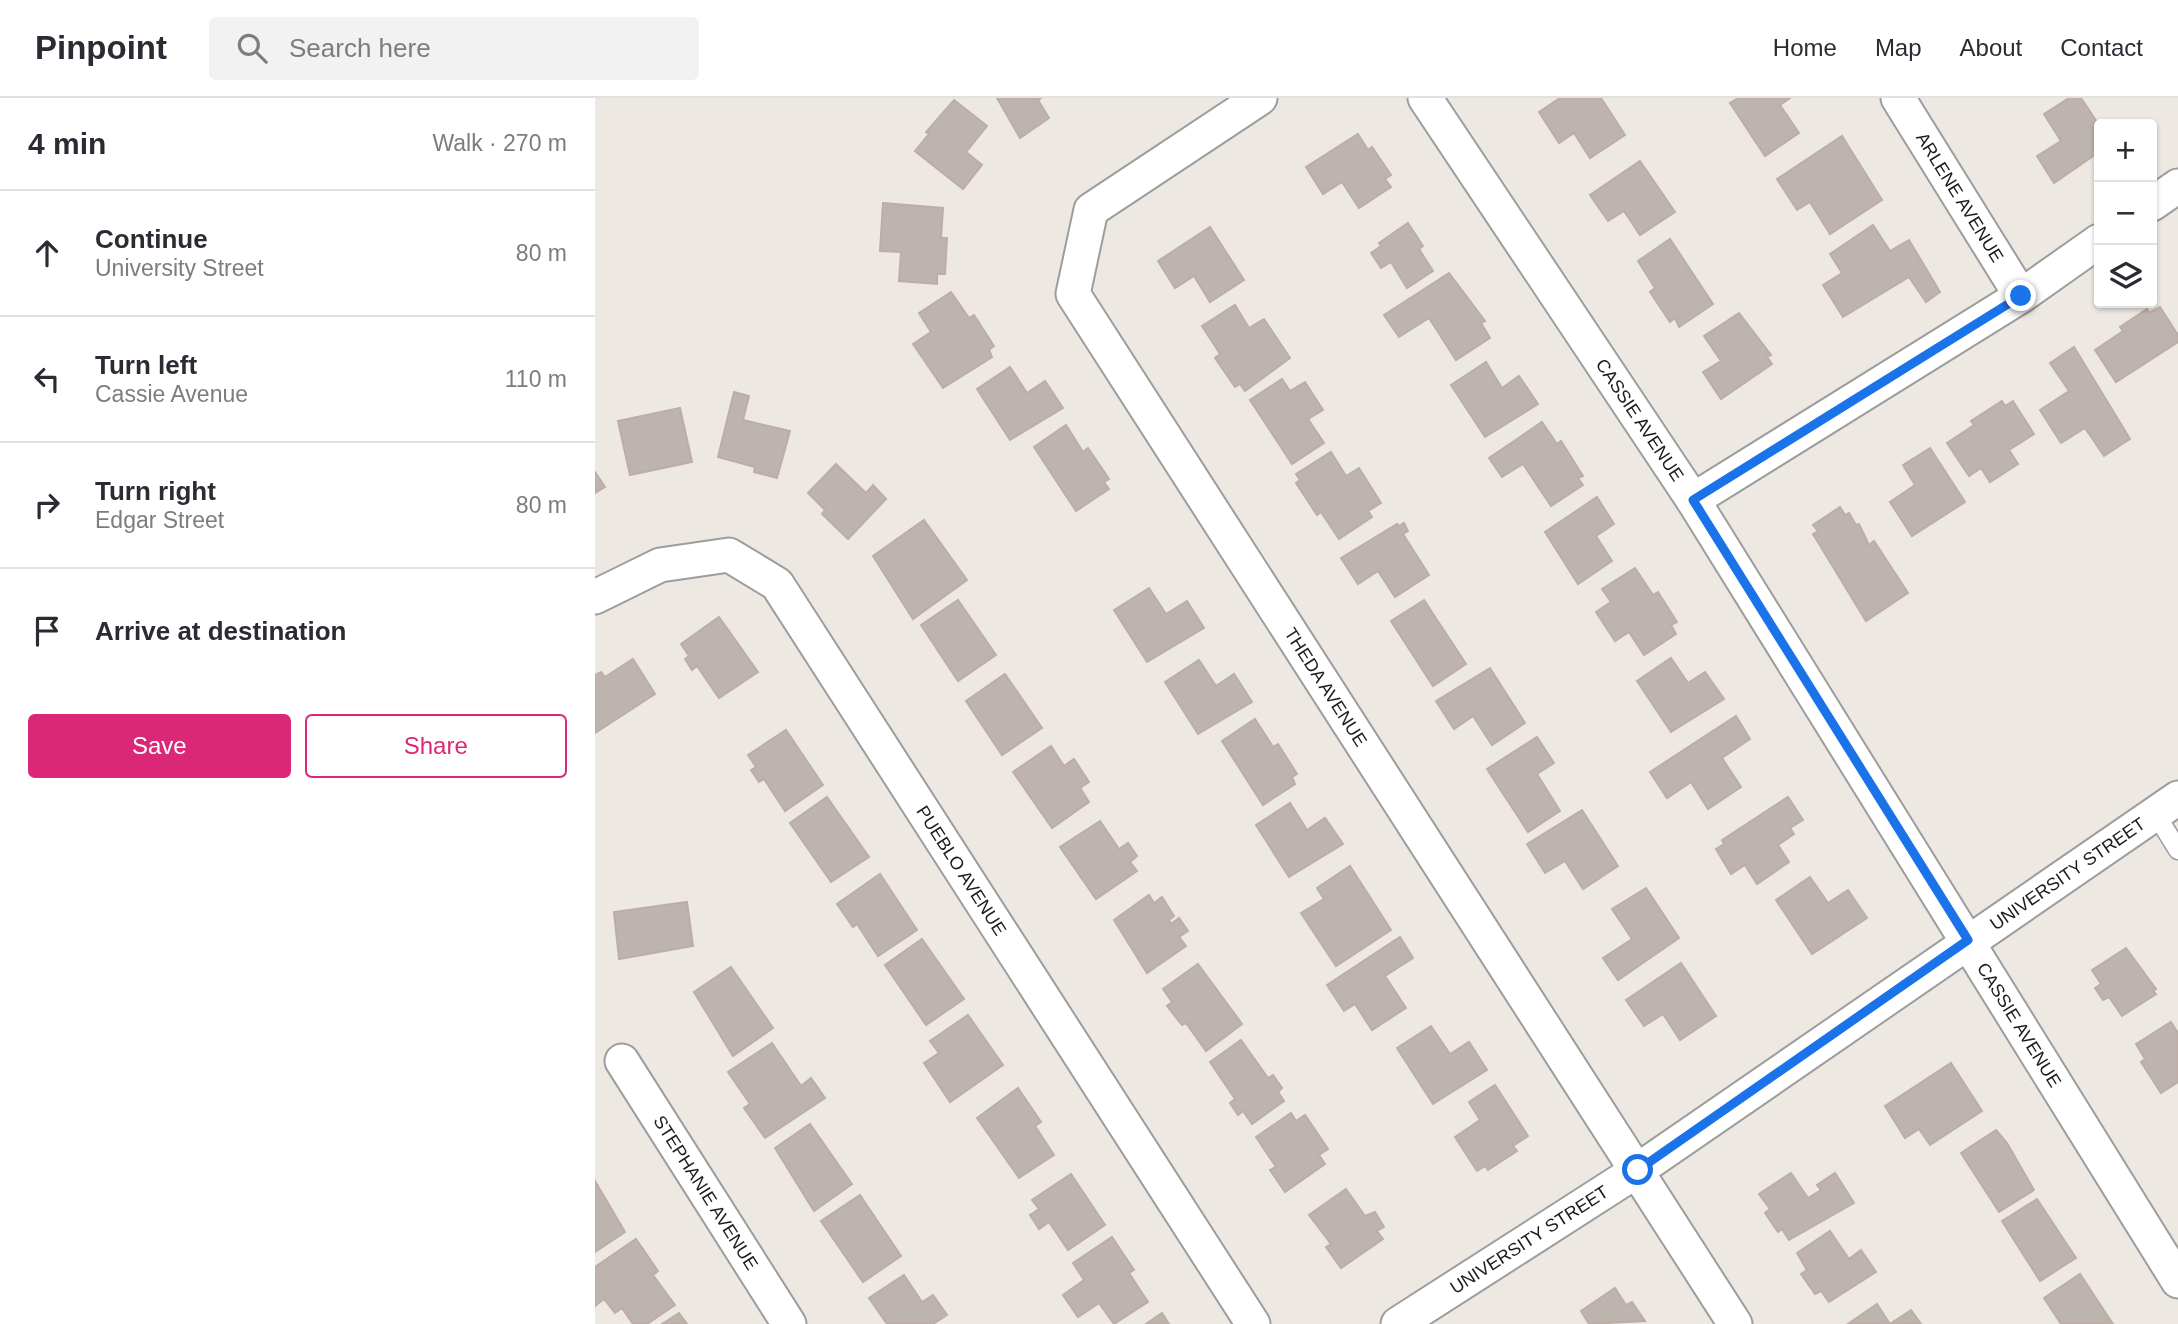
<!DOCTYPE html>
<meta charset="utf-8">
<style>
:root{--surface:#fff;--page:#f2f2f3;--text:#2b2b33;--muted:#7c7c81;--line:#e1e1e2;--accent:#db2777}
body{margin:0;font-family:Arial,sans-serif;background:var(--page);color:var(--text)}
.controls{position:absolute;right:21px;top:21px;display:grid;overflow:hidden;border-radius:7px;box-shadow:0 2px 5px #0004}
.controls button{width:63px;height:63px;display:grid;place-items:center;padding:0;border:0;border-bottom:2px solid var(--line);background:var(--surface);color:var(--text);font:35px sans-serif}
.stop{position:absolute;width:21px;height:21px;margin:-16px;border:5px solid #1a73e8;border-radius:50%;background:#fff}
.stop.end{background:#1a73e8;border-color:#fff;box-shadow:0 2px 7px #0008}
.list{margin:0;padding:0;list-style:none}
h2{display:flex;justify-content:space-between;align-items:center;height:91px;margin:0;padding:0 28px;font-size:30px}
h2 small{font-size:23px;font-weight:400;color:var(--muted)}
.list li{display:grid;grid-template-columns:46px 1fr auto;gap:21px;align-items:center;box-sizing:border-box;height:126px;padding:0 28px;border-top:2px solid var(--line)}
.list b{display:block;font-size:26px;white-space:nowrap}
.list p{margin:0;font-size:23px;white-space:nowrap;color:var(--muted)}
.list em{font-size:23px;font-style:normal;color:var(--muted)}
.actions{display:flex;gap:14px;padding:21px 28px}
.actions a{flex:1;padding:16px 0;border:2px solid var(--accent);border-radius:7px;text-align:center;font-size:24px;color:var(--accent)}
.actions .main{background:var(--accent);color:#fff}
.icon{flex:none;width:38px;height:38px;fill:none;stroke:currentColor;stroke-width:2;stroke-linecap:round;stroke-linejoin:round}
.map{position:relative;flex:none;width:1583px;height:1226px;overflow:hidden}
header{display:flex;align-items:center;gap:42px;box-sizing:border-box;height:98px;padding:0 35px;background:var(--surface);border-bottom:2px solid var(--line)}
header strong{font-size:33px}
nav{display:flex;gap:38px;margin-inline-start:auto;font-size:24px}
.search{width:490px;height:63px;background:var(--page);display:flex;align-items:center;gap:18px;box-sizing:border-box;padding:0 24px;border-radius:7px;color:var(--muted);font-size:26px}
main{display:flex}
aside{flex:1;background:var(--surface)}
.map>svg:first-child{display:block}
</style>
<header>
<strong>Pinpoint</strong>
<div class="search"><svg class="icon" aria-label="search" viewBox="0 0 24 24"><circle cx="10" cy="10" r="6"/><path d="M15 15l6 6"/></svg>Search here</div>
<nav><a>Home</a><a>Map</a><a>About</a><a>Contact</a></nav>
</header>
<main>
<aside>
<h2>4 min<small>Walk · 270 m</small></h2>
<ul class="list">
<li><svg class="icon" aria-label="ahead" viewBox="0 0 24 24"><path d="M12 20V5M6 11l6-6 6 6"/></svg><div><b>Continue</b><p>University Street</p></div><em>80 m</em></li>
<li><svg class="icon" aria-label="left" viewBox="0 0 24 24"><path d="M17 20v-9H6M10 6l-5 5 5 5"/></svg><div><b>Turn left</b><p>Cassie Avenue</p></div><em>110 m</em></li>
<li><svg class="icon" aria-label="right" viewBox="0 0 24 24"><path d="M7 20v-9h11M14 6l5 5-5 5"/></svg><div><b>Turn right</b><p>Edgar Street</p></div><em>80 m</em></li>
<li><svg class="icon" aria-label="arrive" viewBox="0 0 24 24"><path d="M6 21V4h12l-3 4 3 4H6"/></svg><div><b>Arrive at destination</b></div></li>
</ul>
<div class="actions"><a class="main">Save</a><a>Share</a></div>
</aside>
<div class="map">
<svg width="1583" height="1226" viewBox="0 0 1583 1226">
<rect width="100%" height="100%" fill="#ede8e2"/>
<g fill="#bdb3af" stroke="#beada6" stroke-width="2">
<polygon points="402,0 446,0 443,2 454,20 425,40"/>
<polygon points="965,0 1006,0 1030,37 995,60 979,35 964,45 944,14"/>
<polygon points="1143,0 1195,0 1185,7 1204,35 1170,58 1135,5"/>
<polygon points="1474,0 1486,0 1504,27 1504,54 1459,85 1442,58 1466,43 1449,16"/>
<polygon points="359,2 392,28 371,54 387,67 368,91 320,53 334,36 331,34"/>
<polygon points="763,36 773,52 777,49 796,77 790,81 796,89 764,110 747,84 728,96 711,69"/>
<polygon points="1247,38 1287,102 1235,136 1215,104 1202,112 1182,81"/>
<polygon points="1045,63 1080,114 1045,137 1029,113 1013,123 995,97"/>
<polygon points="288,105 348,110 346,140 352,140 350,176 342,176 342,186 304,183 306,154 285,153"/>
<polygon points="813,125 828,148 824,151 838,173 812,190 796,164 786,170 776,155 786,148 784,145"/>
<polygon points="1278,127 1295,153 1314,142 1345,194 1331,204 1314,179 1248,219 1228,187 1247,175 1235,156"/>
<polygon points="615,129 649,182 615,204 599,178 580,190 563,163"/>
<polygon points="1075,141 1118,206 1084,229 1080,220 1075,224 1055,194 1060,190 1043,163"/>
<polygon points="854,175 890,223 886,225 895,240 861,262 834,220 804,239 789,217"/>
<polygon points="356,194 374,220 379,217 399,248 394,252 397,259 348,290 318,246 336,234 324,215"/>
<polygon points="640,207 654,230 669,221 695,260 650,293 645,286 640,289 620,260 625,256 607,228"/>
<polygon points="1565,209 1583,237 1583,244 1521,284 1500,252 1528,233 1525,229 1552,211 1554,215"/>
<polygon points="1144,215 1176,257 1172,259 1177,266 1126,301 1108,274 1126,263 1109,238"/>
<polygon points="1479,249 1535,341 1509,358 1490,330 1466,345 1445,312 1474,293 1455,265"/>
<polygon points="891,264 907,290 924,278 943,306 890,339 856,287"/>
<polygon points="415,269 432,295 450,283 468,310 415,342 382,291"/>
<polygon points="687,281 695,293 710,284 728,312 713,321 729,345 697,366 655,302"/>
<polygon points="139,294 154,298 148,322 195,333 182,380 159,374 160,369 123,359"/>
<polygon points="1407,303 1410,308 1418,303 1439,336 1414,352 1423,366 1395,384 1386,370 1374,378 1352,345 1379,327 1376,323"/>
<polygon points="85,310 97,364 35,377 23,323"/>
<polygon points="947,324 962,346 966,343 988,378 983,380 988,387 956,408 928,366 907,379 894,360"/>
<polygon points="471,327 488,354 493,350 514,381 509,384 514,391 481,413 439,349"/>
<polygon points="1335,350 1370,404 1317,438 1295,404 1320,387 1308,367"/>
<polygon points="736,354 751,378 764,370 786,405 773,413 777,419 744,441 726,414 722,417 701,385 705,382 701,376"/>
<polygon points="241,366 271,395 278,387 291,401 253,441 227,416 230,412 213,395"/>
<polygon points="0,374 10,389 0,395"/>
<polygon points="1002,399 1019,426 1001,438 1017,463 983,486 950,434"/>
<polygon points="1245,409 1250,417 1254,415 1261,427 1264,426 1274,447 1279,443 1313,495 1271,523 1218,436 1223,433 1218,427"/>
<polygon points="329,422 372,482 318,521 278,458"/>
<polygon points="809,425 813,433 808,436 834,477 800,499 783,473 763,486 746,460 802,426 804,428"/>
<polygon points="1040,470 1058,497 1063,494 1082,524 1076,527 1081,536 1049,557 1034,534 1020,543 1001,514 1016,504 1007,491"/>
<polygon points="554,490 571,516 592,503 609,530 552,564 519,512"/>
<polygon points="363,502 401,557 363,583 326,527"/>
<polygon points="829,502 871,566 838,588 796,523"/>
<polygon points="124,519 163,574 124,600 102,568 97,572 90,561 94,558 86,546"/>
<polygon points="1076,560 1093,585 1110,574 1129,601 1076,634 1042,583"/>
<polygon points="38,561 60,596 0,635 0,577 6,574 10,579"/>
<polygon points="604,562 621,588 639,576 657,604 603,636 570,584"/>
<polygon points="895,570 930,625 897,647 878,618 859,631 841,603"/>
<polygon points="410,576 447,630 407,657 371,603"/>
<polygon points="1141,618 1155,641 1127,660 1146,689 1113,711 1096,684 1072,700 1055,674"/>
<polygon points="660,621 678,649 683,646 702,676 697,679 700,686 668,707 627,643"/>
<polygon points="191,632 228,687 190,713 169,681 164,684 156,672 161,669 153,657"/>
<polygon points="942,639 959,665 942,676 965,713 933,734 892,671"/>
<polygon points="456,648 469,668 479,661 494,684 485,690 494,704 457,730 418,674"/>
<polygon points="232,699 274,759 236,784 195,725"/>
<polygon points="1193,699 1208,722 1195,730 1199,736 1183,747 1194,764 1162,786 1150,767 1136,776 1121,751 1129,746 1127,742"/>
<polygon points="695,705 712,732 730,720 748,746 694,779 661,727"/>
<polygon points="987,712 1023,768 988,791 970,763 950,775 932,746"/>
<polygon points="505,723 524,751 533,745 542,758 535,764 542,773 501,801 465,749"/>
<polygon points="755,768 796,832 741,868 706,815 729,801 722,790"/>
<polygon points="285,776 322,832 283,858 262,826 258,829 242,806"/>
<polygon points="1215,779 1233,805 1253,792 1272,820 1217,856 1181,802"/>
<polygon points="1051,790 1084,840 1023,882 1008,860 1037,841 1017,811"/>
<polygon points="554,797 559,805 567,799 579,818 574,822 576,826 584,820 593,833 584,839 591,848 552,875 519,822"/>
<polygon points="92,804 98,848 24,861 19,814"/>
<polygon points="805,839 818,860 790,878 811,910 777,932 760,906 749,913 732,887"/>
<polygon points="327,841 369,901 331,927 290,867"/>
<polygon points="1531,850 1561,891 1558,893 1561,896 1527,918 1514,899 1508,902 1500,890 1506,886 1497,872"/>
<polygon points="1086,865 1121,918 1085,942 1068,916 1049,928 1031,902"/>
<polygon points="603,866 647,926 611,953 591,925 587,927 572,908 577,904 568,891"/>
<polygon points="136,869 178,930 138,958 99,894"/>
<polygon points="373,917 408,967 355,1004 329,965 344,955 335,943"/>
<polygon points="1576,924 1583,935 1583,984 1566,995 1546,964 1550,961 1541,946"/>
<polygon points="836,928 855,956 874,944 892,972 838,1006 802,950"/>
<polygon points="646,942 673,980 678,977 687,990 683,994 689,1003 657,1026 648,1013 643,1017 635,1005 640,1001 615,964"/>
<polygon points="177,945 206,988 216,980 230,1000 170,1040 149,1010 155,1006 133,974"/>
<polygon points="1356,965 1387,1013 1335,1047 1324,1031 1310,1040 1290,1008"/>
<polygon points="900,987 933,1038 918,1048 922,1053 893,1072 890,1068 882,1073 860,1039 885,1022 874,1004"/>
<polygon points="423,990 446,1024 440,1028 459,1057 424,1080 382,1020"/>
<polygon points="696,1015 701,1023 710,1017 733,1051 724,1057 730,1066 690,1094 675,1072 681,1069 661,1039"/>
<polygon points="215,1026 257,1086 219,1113 180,1050"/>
<polygon points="1401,1032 1412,1045 1439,1092 1404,1114 1366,1055"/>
<polygon points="1196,1075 1213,1100 1226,1092 1222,1087 1240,1075 1259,1105 1194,1142 1187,1131 1183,1134 1170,1115 1175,1111 1164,1096"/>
<polygon points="476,1076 510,1127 473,1152 454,1124 444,1131 435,1117 444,1111 437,1102"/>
<polygon points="0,1083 30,1134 0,1154"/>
<polygon points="751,1091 770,1118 780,1114 789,1129 782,1133 788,1141 746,1170 731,1149 736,1146 714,1117"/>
<polygon points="265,1097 306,1158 268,1184 226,1123"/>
<polygon points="1442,1101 1481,1160 1445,1183 1407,1123"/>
<polygon points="1235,1133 1254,1161 1266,1152 1281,1174 1234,1204 1226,1193 1220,1196 1206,1176 1212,1172 1202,1155"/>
<polygon points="517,1139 539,1172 534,1175 553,1204 519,1226 504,1205 483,1219 468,1197 489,1182 478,1165"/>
<polygon points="41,1141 63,1173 58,1177 80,1207 52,1226 38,1226 27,1210 20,1215 9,1201 0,1208 0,1169"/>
<polygon points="1485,1176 1518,1226 1466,1226 1449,1200"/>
<polygon points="309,1177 327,1204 338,1197 352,1217 338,1226 292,1226 274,1200"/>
<polygon points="1020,1190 1031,1207 1037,1204 1050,1223 994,1226 986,1213"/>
<polygon points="1282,1206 1295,1226 1316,1212 1326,1226 1253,1226"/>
<polygon points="84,1215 92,1226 67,1226"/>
<polygon points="567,1215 574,1226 551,1226"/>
</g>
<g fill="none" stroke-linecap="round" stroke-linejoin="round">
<defs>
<polyline id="lane" points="1560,715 1583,752"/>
<g id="street">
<path id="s1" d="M665,0L496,112L478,196L1140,1226"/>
<path id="s2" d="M830,0L1098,402L1583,1183"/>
<path id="s3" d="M1303,0L1426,198"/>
<polyline points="1557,106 1583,88"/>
<polyline points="1098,402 1426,198 1504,143"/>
<path id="s4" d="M0,499L65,467L134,457L182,486L658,1226"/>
<path id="s5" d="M27,963L194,1226"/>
<path id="s6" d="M803,1226L1043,1072L1583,700"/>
</g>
</defs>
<use href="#lane" stroke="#9d9d9d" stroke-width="21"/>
<use href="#street" stroke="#9d9d9d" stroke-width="37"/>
<use href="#lane" stroke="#fff" stroke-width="18"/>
<use href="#street" stroke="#fff" stroke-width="33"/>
</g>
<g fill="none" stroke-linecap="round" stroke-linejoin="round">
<polyline stroke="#1a73e8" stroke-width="9" points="1043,1072 1373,842 1098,402 1426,198"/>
</g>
<g text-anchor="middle" stroke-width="6" stroke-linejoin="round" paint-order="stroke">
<g font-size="18" fill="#1c1c1c" stroke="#fff">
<text dy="6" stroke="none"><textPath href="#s3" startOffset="117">ARLENE AVENUE</textPath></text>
<text dy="6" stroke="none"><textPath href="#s2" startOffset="387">CASSIE AVENUE</textPath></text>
<text dy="6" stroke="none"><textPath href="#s1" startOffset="756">THEDA AVENUE</textPath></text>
<text dy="6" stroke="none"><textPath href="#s4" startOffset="539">PUEBLO AVENUE</textPath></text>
<text dy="6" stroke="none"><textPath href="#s6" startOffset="807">UNIVERSITY STREET</textPath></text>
<text dy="6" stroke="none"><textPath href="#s2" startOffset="1101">CASSIE AVENUE</textPath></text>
<text dy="6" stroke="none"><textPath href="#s5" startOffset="156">STEPHANIE AVENUE</textPath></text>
<text dy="6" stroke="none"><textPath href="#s6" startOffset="156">UNIVERSITY STREET</textPath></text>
</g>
</g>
</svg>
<div class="controls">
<button>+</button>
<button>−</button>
<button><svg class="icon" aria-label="layers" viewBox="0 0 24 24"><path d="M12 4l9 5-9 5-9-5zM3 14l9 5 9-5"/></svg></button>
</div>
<div class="stop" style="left:1043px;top:1072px"></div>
<div class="stop end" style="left:1426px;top:198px"></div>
</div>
</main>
